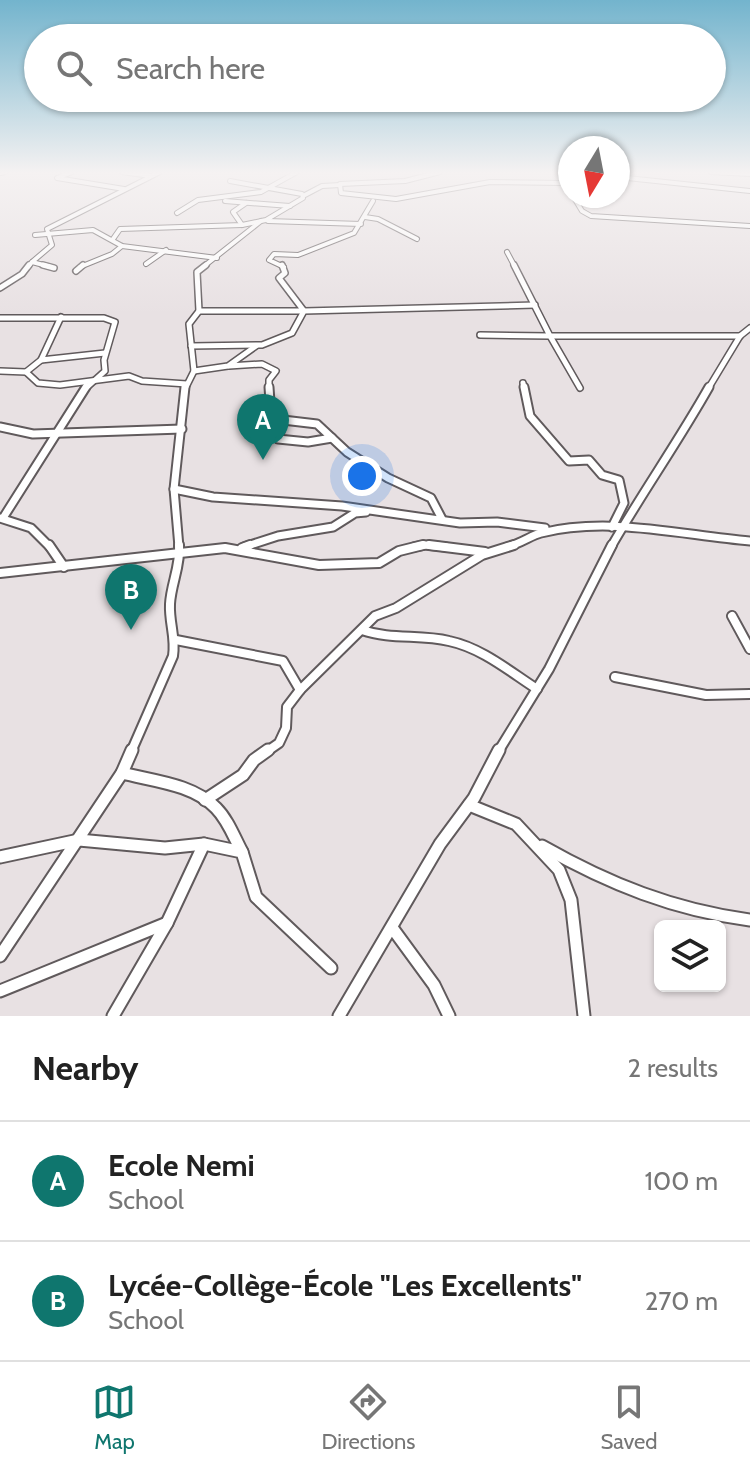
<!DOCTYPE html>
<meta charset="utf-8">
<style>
:root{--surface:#fff;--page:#f2f2f2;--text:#222;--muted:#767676;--line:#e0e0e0;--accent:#0f766e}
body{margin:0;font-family:Cabin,sans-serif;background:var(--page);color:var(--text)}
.controls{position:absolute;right:24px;bottom:24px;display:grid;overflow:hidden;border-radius:12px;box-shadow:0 2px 6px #0004}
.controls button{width:72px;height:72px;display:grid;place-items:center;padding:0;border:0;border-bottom:2px solid var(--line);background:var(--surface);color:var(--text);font:40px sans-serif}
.compass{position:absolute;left:558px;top:136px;width:72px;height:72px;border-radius:50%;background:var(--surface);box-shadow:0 2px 6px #0004;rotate:190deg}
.you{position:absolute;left:362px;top:476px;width:28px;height:28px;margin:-20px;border:6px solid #fff;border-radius:50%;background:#1a73e8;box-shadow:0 0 0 12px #1a73e833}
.badge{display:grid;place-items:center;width:52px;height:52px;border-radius:50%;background:var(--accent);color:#fff;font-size:26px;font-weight:700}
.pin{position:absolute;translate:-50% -66px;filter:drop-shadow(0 2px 4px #0008)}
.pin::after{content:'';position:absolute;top:42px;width:28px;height:24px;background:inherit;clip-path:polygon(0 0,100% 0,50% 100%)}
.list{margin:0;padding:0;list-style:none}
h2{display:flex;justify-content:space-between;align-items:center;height:104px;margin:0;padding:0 32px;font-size:34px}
h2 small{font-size:26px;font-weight:400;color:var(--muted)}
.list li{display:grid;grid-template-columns:52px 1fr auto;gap:24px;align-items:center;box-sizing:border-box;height:120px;padding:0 32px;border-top:2px solid var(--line)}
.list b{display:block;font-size:30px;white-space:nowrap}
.list p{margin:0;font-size:26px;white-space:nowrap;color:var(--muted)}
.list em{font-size:26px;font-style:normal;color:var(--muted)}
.icon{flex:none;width:44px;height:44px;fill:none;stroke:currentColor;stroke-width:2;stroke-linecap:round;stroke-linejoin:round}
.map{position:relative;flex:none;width:750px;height:1016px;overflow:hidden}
.search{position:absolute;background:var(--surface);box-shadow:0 2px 6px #0004;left:24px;right:24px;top:24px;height:88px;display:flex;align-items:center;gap:20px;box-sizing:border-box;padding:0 28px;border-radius:44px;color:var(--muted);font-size:30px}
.sheet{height:344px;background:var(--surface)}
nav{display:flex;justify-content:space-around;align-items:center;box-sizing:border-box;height:112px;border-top:2px solid var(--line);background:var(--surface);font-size:22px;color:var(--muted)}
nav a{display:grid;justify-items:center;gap:4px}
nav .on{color:var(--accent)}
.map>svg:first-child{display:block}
</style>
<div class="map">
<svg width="750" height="1016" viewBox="0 0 750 1016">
<rect width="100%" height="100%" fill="#e8e1e3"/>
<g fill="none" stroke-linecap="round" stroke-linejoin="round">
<defs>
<g id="street-far4">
<polyline points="72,172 57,178 124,189"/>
<polyline points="122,172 151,176"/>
<polyline points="440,172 405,181 340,184 341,193 396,199 490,182 564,183"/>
<polyline points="559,172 570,191"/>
<polyline points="711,172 750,174"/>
<polyline points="0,173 5,172"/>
<polyline points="618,177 750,191"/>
<polyline points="303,196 322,186 340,185"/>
<polyline points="573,196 582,211 591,216 750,226"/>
<polyline points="225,201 290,206"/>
<polyline points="177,213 198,200 261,192 297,172"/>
<polyline points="365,217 378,219 417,239"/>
<polyline points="268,221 361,224"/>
<polyline points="242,225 233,212 246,203"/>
<polyline points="35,235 93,230 122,246 217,258"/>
<polyline points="113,239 120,229 242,225 266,220 303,198 302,194 230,181"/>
<polyline points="507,252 515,267"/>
<polyline points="146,264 166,250"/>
<polyline points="28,267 32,262"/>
<polyline points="51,267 32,262 52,245 47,229 160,172"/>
<polyline points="80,267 112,254 122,246"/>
<polyline points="203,267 261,221"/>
<polyline points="284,267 269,260 274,254 298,255 354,233 373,201"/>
</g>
<g id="street-far3">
<polyline points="43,265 54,268"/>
<polyline points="514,265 550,336 740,336"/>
<polyline points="76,271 83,265"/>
<polyline points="0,288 22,274 29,265"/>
<polyline points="199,311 304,311 279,278 285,273 282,265"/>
<polyline points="0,318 104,318 115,322 104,360 105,371 85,389"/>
<polyline points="480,335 550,336 580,388"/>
<polyline points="191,346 262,345 292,333 304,311 535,305"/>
<polyline points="41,360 61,317"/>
<polyline points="229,366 262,364 276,371 269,380 269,389"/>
<polyline points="0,371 26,372 38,383 60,385 129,376 142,381 187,384"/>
<polyline points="194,371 228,366 256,346"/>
<polyline points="26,372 41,360 105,353"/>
<polyline points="523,383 524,389"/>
<polyline points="185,389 194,371 189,324 199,311 197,272 206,265"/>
<polyline points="708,389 740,336 750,328"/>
</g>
<g id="street-far2">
<polyline points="269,387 270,402 283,420"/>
<polyline points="524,387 530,416 569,461 589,460 602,475 619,480 624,503 612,527"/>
<polygon points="283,420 317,424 332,438 308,442 278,439"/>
<polyline points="0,427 33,434 182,429"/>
<polyline points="332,438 347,452 388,478 431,498 442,519"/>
<polyline points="174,489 213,497 342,506 460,523 497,522 545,528"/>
<polyline points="0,518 31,528 50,547"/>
<polyline points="3,518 86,387"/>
<polyline points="179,547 174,489 185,387"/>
<polyline points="244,547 278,536 333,527 355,513 366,512"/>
<polyline points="414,547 425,545 446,547"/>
<path d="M507,547C520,544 532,535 541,533C609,516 681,535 750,541"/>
<path d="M611,547C642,493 678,442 709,387"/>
</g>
<g id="street-far1">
<polyline points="49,545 64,567"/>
<polyline points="429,545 485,552"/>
<polyline points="242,548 250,545"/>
<polyline points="0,573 225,548 319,565 379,563 399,551 423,545"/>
<polyline points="732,616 750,649"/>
<path d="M362,630C391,640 420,634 449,641C482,648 509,671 537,689"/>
<polyline points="176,640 283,661 300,690"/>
<polyline points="615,677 706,695 750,694"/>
<path d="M131,752L173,656C176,637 169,623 170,604C171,584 181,565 179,545"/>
<polyline points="266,752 279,743 286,728 287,707 300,690 375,616 396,608 482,555 514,545"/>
<polyline points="498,752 549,669 612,545"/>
</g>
<g id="street">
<path d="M122,773C153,781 193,784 216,808C228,820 234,837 242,852"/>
<polyline points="205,800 243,775 254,760 268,750"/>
<polyline points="469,805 516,824 559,870 571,900 584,1016"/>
<path d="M542,846C609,884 674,910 750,920"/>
<polyline points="0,857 79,840 165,848 204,844 242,852 256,897 331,968"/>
<polyline points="393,929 434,985 449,1016"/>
<polyline points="0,956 122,773 132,750"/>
<polyline points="0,991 167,923"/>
<polyline points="113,1016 167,923 204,844"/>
<polyline points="339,1016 440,844 474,798 499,750"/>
</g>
</defs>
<use href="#street-far4" stroke="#605a5c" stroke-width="6"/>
<use href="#street-far3" stroke="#605a5c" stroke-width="8"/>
<use href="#street-far2" stroke="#605a5c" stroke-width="11"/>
<use href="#street-far1" stroke="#605a5c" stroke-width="12"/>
<use href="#street" stroke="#605a5c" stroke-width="15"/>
<use href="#street-far4" stroke="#fff" stroke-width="4"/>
<use href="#street-far3" stroke="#fff" stroke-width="5"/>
<use href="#street-far2" stroke="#fff" stroke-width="7"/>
<use href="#street-far1" stroke="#fff" stroke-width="8"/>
<use href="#street" stroke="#fff" stroke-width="11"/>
</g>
<linearGradient id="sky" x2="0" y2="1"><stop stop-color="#73b4cd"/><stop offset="0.55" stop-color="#f5f2f2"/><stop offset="1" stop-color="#f5f2f2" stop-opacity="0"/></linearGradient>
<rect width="750" height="314" fill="url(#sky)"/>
</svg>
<div class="controls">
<button><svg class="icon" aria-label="layers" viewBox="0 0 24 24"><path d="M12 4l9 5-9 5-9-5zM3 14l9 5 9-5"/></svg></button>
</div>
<svg class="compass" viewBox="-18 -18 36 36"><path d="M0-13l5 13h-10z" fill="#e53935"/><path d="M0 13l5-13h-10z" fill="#767676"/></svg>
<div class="you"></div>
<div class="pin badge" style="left:263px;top:460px">A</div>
<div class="pin badge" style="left:131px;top:630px">B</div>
<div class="search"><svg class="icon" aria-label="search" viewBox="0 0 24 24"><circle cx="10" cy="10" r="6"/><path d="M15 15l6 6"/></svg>Search here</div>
</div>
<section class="sheet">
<h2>Nearby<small>2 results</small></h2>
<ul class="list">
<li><span class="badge">A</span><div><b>Ecole Nemi</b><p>School</p></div><em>100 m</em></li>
<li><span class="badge">B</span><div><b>Lycée-Collège-École &quot;Les Excellents&quot;</b><p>School</p></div><em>270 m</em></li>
</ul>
</section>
<nav>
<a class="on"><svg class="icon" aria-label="map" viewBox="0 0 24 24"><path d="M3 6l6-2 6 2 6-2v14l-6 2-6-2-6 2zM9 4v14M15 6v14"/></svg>Map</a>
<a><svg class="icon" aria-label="directions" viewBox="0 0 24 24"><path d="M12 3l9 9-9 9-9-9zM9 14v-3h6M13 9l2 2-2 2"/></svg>Directions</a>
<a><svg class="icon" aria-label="saved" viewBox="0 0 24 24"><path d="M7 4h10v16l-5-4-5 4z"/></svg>Saved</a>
</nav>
